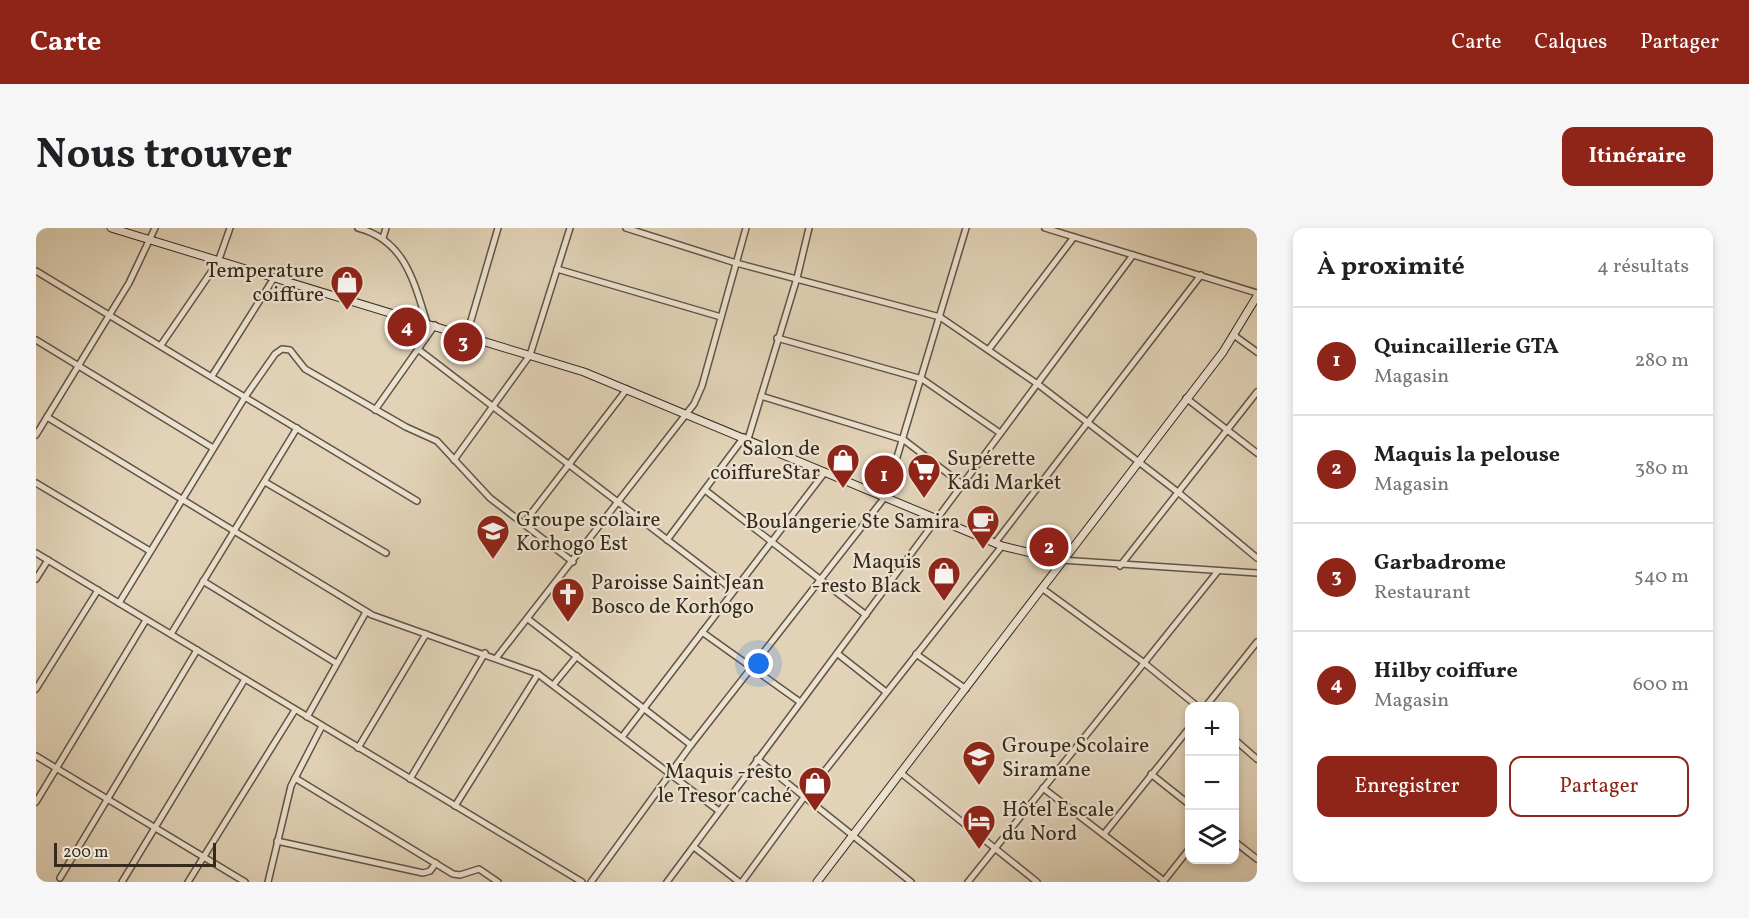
<!DOCTYPE html>
<html lang="fr">
<meta charset="utf-8">
<style>
:root{--surface:#fff;--page:#f6f6f6;--text:#202124;--muted:#757577;--line:#e0e0e0;--accent:#8f2418}
body{margin:0;font-family:Vollkorn,serif;background:var(--page);color:var(--text)}
.controls{position:absolute;right:18px;bottom:18px;display:grid;overflow:hidden;border-radius:12px;box-shadow:0 3px 9px #0003}
.controls button{width:54px;height:54px;display:grid;place-items:center;padding:0;border:0;border-bottom:2px solid var(--line);background:var(--surface);color:var(--text);font:30px sans-serif}
.scale{position:absolute;left:18px;bottom:15px;width:162px;box-sizing:border-box;padding-left:6px;border:3px solid #362a1c;border-top:0;font-size:16px;line-height:21px;white-space:nowrap;color:#362a1c;-webkit-text-stroke:4px #ece2d1;paint-order:stroke}
.you{position:absolute;left:723px;top:436px;width:21px;height:21px;margin:-15px;border:4px solid #fff;border-radius:50%;background:#1a73e8;box-shadow:0 0 0 9px #1a73e833}
.badge{display:grid;place-items:center;width:39px;height:39px;border-radius:50%;background:var(--accent);color:#fff;font-size:20px;font-weight:700}
.pin{position:absolute;translate:-50% -50%;border:3px solid #fff;box-shadow:0 2px 6px #0006}
.list{margin:0;padding:0;list-style:none}
h2{display:flex;justify-content:space-between;align-items:center;height:78px;margin:0;padding:0 24px;font-size:26px}
h2 small{font-size:20px;font-weight:400;color:var(--muted)}
.list li{display:grid;grid-template-columns:39px 1fr auto;gap:18px;align-items:center;box-sizing:border-box;height:108px;padding:0 24px;border-top:2px solid var(--line)}
.list b{display:block;font-size:22px;white-space:nowrap}
.list p{margin:0;font-size:20px;white-space:nowrap;color:var(--muted)}
.list em{font-size:20px;font-style:normal;color:var(--muted)}
.actions{display:flex;gap:12px;padding:18px 24px}
.actions a{flex:1;padding:14px 0;border:2px solid var(--accent);border-radius:12px;text-align:center;font-size:21px;color:var(--accent)}
.actions .main{background:var(--accent);color:#fff}
.icon{flex:none;width:33px;height:33px;fill:none;stroke:currentColor;stroke-width:2;stroke-linecap:round;stroke-linejoin:round}
.map{position:relative;flex:none;width:1221px;height:654px;overflow:hidden;border-radius:12px}
header{display:flex;align-items:center;gap:36px;box-sizing:border-box;height:84px;padding:0 30px;background:var(--accent);color:#fff}
header strong{font-size:28px}
nav{display:flex;gap:33px;margin-inline-start:auto;font-size:21px}
.intro{display:flex;align-items:center;justify-content:space-between;box-sizing:border-box;height:144px;padding:0 36px}
h1{margin:0;font-size:42px}
.button{padding:15px 27px;border-radius:12px;background:var(--accent);color:#fff;font-size:21px;font-weight:700}
main{display:flex;gap:36px;padding:0 36px}
aside{flex:1;background:var(--surface);border-radius:12px;box-shadow:0 3px 9px #0003}
.map>svg:first-child{display:block}
</style>
<header>
<strong>Carte</strong>
<nav><a>Carte</a><a>Calques</a><a>Partager</a></nav>
</header>
<div class="intro"><h1>Nous trouver</h1><a class="button">Itinéraire</a></div>
<main>
<div class="map">
<svg width="1221" height="654" viewBox="0 0 1221 654">
<rect width="100%" height="100%" fill="#e2d3b8"/>
<filter id="stains"><feTurbulence type="fractalNoise" baseFrequency=".00333" numOctaves="4"/><feColorMatrix values="0 0 0 0 .2 0 0 0 0 .09 0 0 0 0 .02 0 0 0 .5 -.17"/></filter>
<radialGradient id="worn" r=".72"><stop offset=".6" stop-color="#630" stop-opacity="0"/><stop offset="1" stop-color="#630" stop-opacity=".3"/></radialGradient>
<g fill="none" stroke-linecap="round" stroke-linejoin="round">
<defs>
<g id="street">
<path d="M322,0C369,12 378,54 391,95"/>
<polyline points="590,0 700,35 904,89 1003,157 1143,265 1221,330"/>
<polyline points="1009,0 1221,65"/>
<polyline points="347,10 350,0"/>
<polyline points="521,41 685,89"/>
<polyline points="0,43 381,273"/>
<polyline points="431,106 462,0"/>
<polyline points="1199,108 1221,124"/>
<polyline points="741,110 886,151 964,205"/>
<polyline points="0,112 177,220"/>
<polyline points="125,117 182,34 194,0"/>
<polyline points="953,121 1038,9"/>
<polyline points="383,122 697,362"/>
<polyline points="176,148 238,50"/>
<polyline points="725,168 868,212 927,257"/>
<polyline points="1150,170 1221,225"/>
<polyline points="339,182 399,97"/>
<polyline points="11,189 336,387 502,446 683,583"/>
<polyline points="0,207 93,55 119,0"/>
<polyline points="712,211 761,50 773,0"/>
<polyline points="418,232 494,127 534,0"/>
<polyline points="229,254 350,325"/>
<polyline points="0,255 114,323"/>
<polyline points="669,262 830,387"/>
<polyline points="487,296 591,161"/>
<polyline points="631,312 708,209"/>
<polyline points="959,315 1165,47"/>
<polyline points="0,325 546,654"/>
<polyline points="1025,332 1221,345"/>
<polyline points="1084,338 1221,164"/>
<polyline points="0,351 12,332"/>
<polyline points="167,353 300,435"/>
<polyline points="1007,361 1107,434 1161,478"/>
<polyline points="83,375 209,169 239,126 246,121 254,122 269,141 370,199 401,213 454,270 537,334"/>
<polyline points="492,391 655,517"/>
<polyline points="666,404 764,474"/>
<polyline points="135,406 261,200"/>
<polyline points="802,426 850,464"/>
<polyline points="880,426 930,461"/>
<polyline points="461,429 658,176 666,158 710,0"/>
<polyline points="518,456 541,428"/>
<polyline points="0,461 62,362"/>
<polyline points="1170,478 1221,414"/>
<polyline points="271,489 330,384"/>
<polyline points="586,509 789,244"/>
<polyline points="1198,511 1221,531"/>
<polyline points="322,520 390,406"/>
<polyline points="0,528 209,654"/>
<polyline points="721,531 875,654"/>
<polyline points="865,545 1001,654"/>
<polyline points="1115,546 1154,577"/>
<polyline points="259,550 417,646 424,647 443,641 462,654"/>
<polyline points="374,551 449,425"/>
<polyline points="1007,560 1128,653"/>
<polyline points="0,574 110,392"/>
<polyline points="419,578 502,446"/>
<polyline points="1068,606 1154,499"/>
<polyline points="241,613 387,645 394,643 400,635"/>
<polyline points="1198,613 1221,631"/>
<polyline points="658,619 703,654"/>
<polyline points="24,650 161,422"/>
<polyline points="86,654 209,451"/>
<polyline points="152,654 259,482"/>
<polyline points="232,654 255,558 286,498"/>
<polyline points="555,654 655,517 849,269 930,0"/>
<polyline points="631,654 1097,27"/>
<polyline points="706,654 769,568 966,318"/>
<polyline points="932,654 1182,343"/>
<polyline points="1127,654 1154,620"/>
</g>
<g id="secondary">
<polyline points="75,0 548,144 966,318 1025,332"/>
<polyline points="781,654 1187,124 1221,68"/>
</g>
</defs>
<use href="#street" stroke="#615443" stroke-width="8"/>
<use href="#secondary" stroke="#362a1c" stroke-width="9"/>
<use href="#street" stroke="#ece2d1" stroke-width="5"/>
<use href="#secondary" stroke="#ece2d1" stroke-width="7"/>
</g>
<defs>
<symbol id="shop-pin" viewBox="-11 -11 22 30"><path d="M0 17L-7.5 6A9.5 9.5 0 1 1 7.5 6Z" fill="#8f2418" stroke="#ece2d1"/><path d="M-5-2.5h2.3a2.7 3.5 0 0 1 5.4 0H5L5.5 6h-11ZM-1.5-2.5h3a1.5 2.3 0 0 0-3 0Z" fill="#fff"/></symbol>
<symbol id="supermarket-pin" viewBox="-11 -11 22 30"><path d="M0 17L-7.5 6A9.5 9.5 0 1 1 7.5 6Z" fill="#8f2418" stroke="#ece2d1"/><path d="M-6-5.5h2.5l.6 2H6L4.5 2H-2.5L-4.4-4H-6ZM-1.5 3.2a1.3 1.3 0 1 0 .1 0ZM3 3.2a1.3 1.3 0 1 0 .1 0Z" fill="#fff"/></symbol>
<symbol id="cafe-pin" viewBox="-11 -11 22 30"><path d="M0 17L-7.5 6A9.5 9.5 0 1 1 7.5 6Z" fill="#8f2418" stroke="#ece2d1"/><path d="M-5.5-4.5H6V0H3Q3 3.5 0 3.5H-2.5Q-5.5 3.5-5.5 0ZM3-3.2v2h1.7v-2ZM-6 4.5H4V6H-6Z" fill="#fff"/></symbol>
<symbol id="school-pin" viewBox="-11 -11 22 30"><path d="M0 17L-7.5 6A9.5 9.5 0 1 1 7.5 6Z" fill="#8f2418" stroke="#ece2d1"/><path d="M0-5L7-2L0 1L-7-2ZM-4 1L0 2.5L4 1V4Q0 6-4 4Z" fill="#fff"/></symbol>
<symbol id="church-pin" viewBox="-11 -11 22 30"><path d="M0 17L-7.5 6A9.5 9.5 0 1 1 7.5 6Z" fill="#8f2418" stroke="#ece2d1"/><path d="M-1.2-6h2.4v3.5h3.3v2.4h-3.3V6h-2.4V-.1h-3.3v-2.4h3.3Z" fill="#fff"/></symbol>
<symbol id="hotel-pin" viewBox="-11 -11 22 30"><path d="M0 17L-7.5 6A9.5 9.5 0 1 1 7.5 6Z" fill="#8f2418" stroke="#ece2d1"/><path d="M-6-4.5h1.5V1H6V5H4.5V3h-9V5H-6ZM-4 0a1.8 1.8 0 1 1 3.6 0ZM.5 0V-2.5h3Q6-2.5 6 0Z" fill="#fff"/></symbol>
</defs>
<g fill-rule="evenodd">
<use href="#shop-pin" x="292" y="35" width="38" height="52"/>
<use href="#shop-pin" x="788" y="213" width="38" height="52"/>
<use href="#supermarket-pin" x="869" y="223" width="38" height="52"/>
<use href="#cafe-pin" x="928" y="274" width="38" height="52"/>
<use href="#school-pin" x="438" y="284" width="38" height="52"/>
<use href="#shop-pin" x="889" y="326" width="38" height="52"/>
<use href="#church-pin" x="513" y="347" width="38" height="52"/>
<use href="#school-pin" x="924" y="510" width="38" height="52"/>
<use href="#shop-pin" x="760" y="536" width="38" height="52"/>
<use href="#hotel-pin" x="924" y="574" width="38" height="52"/>
</g>
<g text-anchor="middle" stroke-width="4.5" stroke-linejoin="round" paint-order="stroke">
<g font-size="21" fill="#362a1c" stroke="#ece2d1" text-anchor="end">
<text x="288" y="49">Temperature<tspan x="288" dy="24">coiffure</tspan></text>
<text x="784" y="227">Salon de<tspan x="784" dy="24">coiffureStar</tspan></text>
<text x="911" y="237" text-anchor="start">Supérette<tspan x="911" dy="24">Kadi Market</tspan></text>
<text x="480" y="298" text-anchor="start">Groupe scolaire<tspan x="480" dy="24">Korhogo Est</tspan></text>
<text x="924" y="300">Boulangerie Ste Samira</text>
<text x="885" y="340">Maquis<tspan x="885" dy="24">-resto Black</tspan></text>
<text x="555" y="361" text-anchor="start">Paroisse Saint Jean<tspan x="555" dy="24">Bosco de Korhogo</tspan></text>
<text x="966" y="524" text-anchor="start">Groupe Scolaire<tspan x="966" dy="24">Siramane</tspan></text>
<text x="756" y="550">Maquis -resto<tspan x="756" dy="24">le Tresor caché</tspan></text>
<text x="966" y="588" text-anchor="start">Hôtel Escale<tspan x="966" dy="24">du Nord</tspan></text>
</g>
</g>
<rect width="100%" height="100%" filter="url(#stains)"/>
<rect width="100%" height="100%" fill="url(#worn)"/>
</svg>
<div class="controls">
<button>+</button>
<button>−</button>
<button><svg class="icon" aria-label="layers" viewBox="0 0 24 24"><path d="M12 4l9 5-9 5-9-5zM3 14l9 5 9-5"/></svg></button>
</div>
<div class="scale">200 m</div>
<div class="you"></div>
<div class="pin badge" style="left:848px;top:247px">1</div>
<div class="pin badge" style="left:1013px;top:319px">2</div>
<div class="pin badge" style="left:427px;top:114px">3</div>
<div class="pin badge" style="left:371px;top:99px">4</div>
</div>
<aside>
<h2>À proximité<small>4 résultats</small></h2>
<ul class="list">
<li><span class="badge">1</span><div><b>Quincaillerie GTA</b><p>Magasin</p></div><em>280 m</em></li>
<li><span class="badge">2</span><div><b>Maquis la pelouse</b><p>Magasin</p></div><em>380 m</em></li>
<li><span class="badge">3</span><div><b>Garbadrome</b><p>Restaurant</p></div><em>540 m</em></li>
<li><span class="badge">4</span><div><b>Hilby coiffure</b><p>Magasin</p></div><em>600 m</em></li>
</ul>
<div class="actions"><a class="main">Enregistrer</a><a>Partager</a></div>
</aside>
</main>
